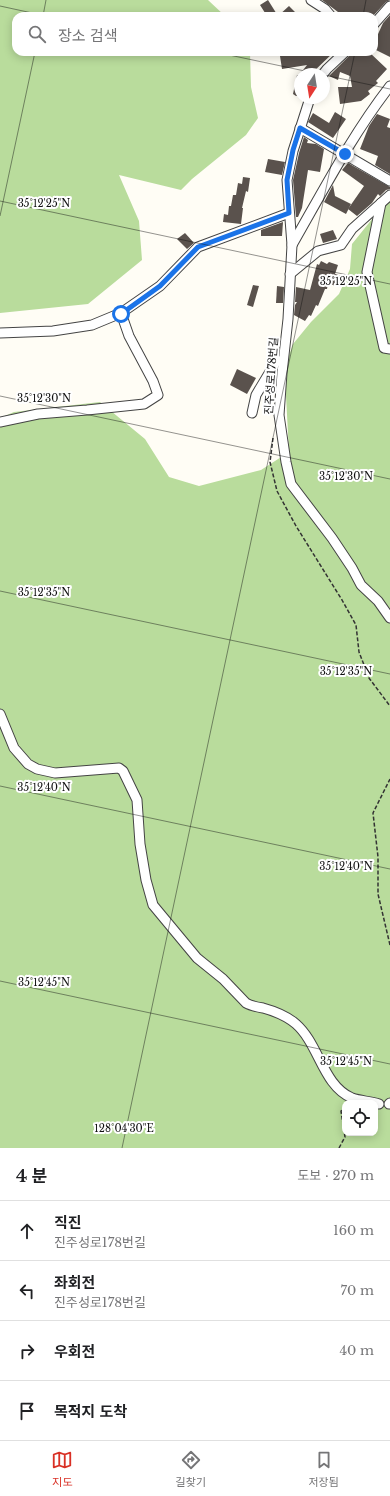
<!DOCTYPE html>
<html lang="ko">
<meta charset="utf-8">
<style>
:root{--surface:#fff;--page:#f2f2f2;--text:#202124;--muted:#757577;--line:#e0e0e0;--accent:#d93025}
body{margin:0;font-family:"Libre Baskerville","Noto Sans KR",serif;background:var(--page);color:var(--text)}
.controls{position:absolute;right:12px;bottom:12px;display:grid;overflow:hidden;border-radius:8px;box-shadow:0 2px 10px #0003}
.controls button{width:36px;height:36px;display:grid;place-items:center;padding:0;border:0;border-bottom:1px solid var(--line);background:var(--surface);color:var(--text);font:20px sans-serif}
.compass{position:absolute;left:294px;top:68px;width:36px;height:36px;border-radius:50%;background:var(--surface);box-shadow:0 2px 10px #0003;rotate:192deg}
.stop{position:absolute;width:12px;height:12px;margin:-9px;border:3px solid #1a73e8;border-radius:50%;background:#fff}
.stop.end{background:#1a73e8;border-color:#fff;box-shadow:0 1px 4px #0008}
.list{margin:0;padding:0;list-style:none}
h2{display:flex;justify-content:space-between;align-items:center;height:52px;margin:0;padding:0 16px;font-size:17px}
h2 small{font-size:13px;font-weight:400;color:var(--muted)}
.list li{display:grid;grid-template-columns:26px 1fr auto;gap:12px;align-items:center;box-sizing:border-box;height:60px;padding:0 16px;border-top:1px solid var(--line)}
.list b{display:block;font-size:15px;white-space:nowrap}
.list p{margin:0;font-size:13px;white-space:nowrap;color:var(--muted)}
.list em{font-size:13px;font-style:normal;color:var(--muted)}
.icon{flex:none;width:22px;height:22px;fill:none;stroke:currentColor;stroke-width:2;stroke-linecap:round;stroke-linejoin:round}
.map{position:relative;flex:none;width:390px;height:1148px;overflow:hidden}
.search{position:absolute;background:var(--surface);box-shadow:0 2px 10px #0003;left:12px;right:12px;top:12px;height:44px;display:flex;align-items:center;gap:10px;box-sizing:border-box;padding:0 14px;border-radius:12px;color:var(--muted);font-size:15px}
.sheet{height:292px;background:var(--surface)}
nav{display:flex;justify-content:space-around;align-items:center;box-sizing:border-box;height:56px;border-top:1px solid var(--line);background:var(--surface);font-size:11px;color:var(--muted)}
nav a{display:grid;justify-items:center;gap:2px}
nav .on{color:var(--accent)}
.map>svg:first-child{display:block}
</style>
<div class="map">
<svg width="390" height="1148" viewBox="0 0 390 1148">
<rect width="100%" height="100%" fill="#fffdf5"/>
<g fill="#b9dc9c" fill-rule="evenodd">
<polygon points="0,0 208,0 225,16 16,16 16,52 250,52 251,87 258,118 246,135 192,179 181,190 119,175 139,221 142,260 88,304 0,313"/>
<path d="M390,201V1148H0V418L14,412L100,402L145,439L169,477L199,486L261,470L289,452L286,396V364L293,344L311,322L339,294L350,269L352,244L385,203ZM345,1103H375V1133H345Z"/>
</g>
<g fill="#5a524d">
<polygon points="268,0 278,16 289,6 299,16 267,16 260,5"/>
<polygon points="322,0 390,0 386,2 373,16 337,16 338,12"/>
<polygon points="390,15 390,57 374,49 374,43 383,23"/>
<polygon points="285,52 334,52 311,74 300,74 307,65 282,69 280,56 285,55"/>
<polygon points="351,52 369,52 387,69 376,81 378,83 368,91 370,94 361,101 340,104 338,87 352,87 350,76 340,72 338,80 329,76 349,56"/>
<polygon points="297,75 300,75 300,96 296,96 293,94"/>
<polygon points="335,112 346,119 333,138 308,122 313,113 329,123"/>
<polygon points="377,114 390,119 387,127 390,128 390,174 375,165 378,156 360,149 369,126"/>
<polygon points="304,137 308,140 307,143 316,144 324,149 320,172 308,170 302,208 298,217 296,217 293,180 299,153"/>
<polygon points="268,159 285,162 282,175 265,172"/>
<polygon points="348,163 390,187 390,189 386,190 380,196 378,194 372,203 357,216 348,209 364,186 342,170"/>
<polygon points="243,177 250,178 248,192 246,191 242,208 243,208 241,224 223,222 224,214 228,215 229,206 231,206 233,195 236,195 238,183 242,184"/>
<polygon points="333,185 335,196 351,204 346,214 324,202"/>
<polygon points="283,222 282,236 261,236 261,230"/>
<polygon points="333,230 337,239 323,243 320,234"/>
<polygon points="185,233 194,243 187,249 177,239"/>
<polygon points="321,261 327,264 329,262 338,265 335,274 342,276 338,287 328,283 327,289 325,289 318,306 316,305 311,316 309,315 305,321 294,315 295,305 297,302 295,302 296,287 310,290 317,264 319,265"/>
<polygon points="253,285 259,286 253,307 247,305"/>
<polygon points="277,286 284,287 283,303 276,303"/>
<polygon points="237,369 256,378 247,394 230,385"/>
</g>
<g fill="none" stroke-linecap="round" stroke-linejoin="round">
<defs>
<g id="minor">
<polyline points="311,0 325,9 331,16"/>
<polyline points="374,24 390,6"/>
<polyline points="323,74 327,69 345,52"/>
<polyline points="310,98 293,151 287,180 292,245 288,319 282,373 279,415 286,462 291,484 332,538 352,568 361,585 378,601 390,618"/>
<polyline points="300,128 390,181"/>
<polyline points="381,203 367,272 384,348 390,349"/>
<path d="M292,245C323,191 352,135 390,86"/>
<polyline points="290,274 318,251 341,245 352,229 390,195"/>
<polyline points="0,333 53,331 92,325 121,313 160,286 198,247 289,213"/>
<polyline points="252,413 256,395 277,360"/>
<polyline points="0,422 38,414 87,410 144,404 158,395 153,381 129,336 121,313"/>
<path d="M0,714L14,748L28,764L37,769L55,773L119,768L123,771L137,800L140,844L146,880L153,905L197,958L223,979L246,1003C251,1006 257,1007 263,1008C274,1011 287,1016 296,1024C319,1044 323,1086 352,1098C360,1101 370,1101 379,1104"/>
<polyline points="389,1104 390,1103"/>
</g>
</defs>
<use href="#minor" stroke="#444" stroke-width="11"/>
<g stroke="#333" stroke-width="1.5" stroke-dasharray="4 2" stroke-linecap="butt">
<polyline points="273,438 270,462 277,491 296,526 342,600 356,625 359,652 369,678 390,706"/>
<polyline points="390,945 378,894 378,857 373,813 390,779"/>
<polyline points="339,1148 345,1137 341,1111 345,1108"/>
</g>
<use href="#minor" stroke="#fff" stroke-width="9"/>
</g>
<g fill="none" stroke-linecap="round" stroke-linejoin="round">
<polyline stroke="#1a73e8" stroke-width="5" points="121,314 160,286 198,247 289,213 287,180 293,150 300,128 345,154"/>
</g>
<path fill="none" stroke="#111" stroke-width="1" stroke-opacity="0.45" d="M0,6L46,16M43,16L46,0M363,16L366,0M215,52L319,74M324,75L390,89M0,201L390,284M0,216L35,52M0,396L390,479M0,591L390,674M0,786L390,869M0,981L390,1064M122,1148L355,52"/>
<g text-anchor="middle" stroke-width="4" stroke-linejoin="round" paint-order="stroke">
<g font-size="11" fill="#111" stroke="#fff">
<text transform="translate(271 376) rotate(-86)" y="4">진주성로178번길</text>
</g>
</g>
<g font-size="10" text-anchor="middle" fill="#111" stroke="#fff" stroke-width="4" stroke-linejoin="round" paint-order="stroke">
<text x="44" y="207">35°12'25"N</text>
<text x="346" y="285">35°12'25"N</text>
<text x="44" y="402">35°12'30"N</text>
<text x="346" y="480">35°12'30"N</text>
<text x="44" y="596">35°12'35"N</text>
<text x="346" y="675">35°12'35"N</text>
<text x="44" y="791">35°12'40"N</text>
<text x="346" y="870">35°12'40"N</text>
<text x="44" y="986">35°12'45"N</text>
<text x="346" y="1065">35°12'45"N</text>
<text x="124" y="1132">128°04'30"E</text>
</g>
</svg>
<div class="controls">
<button><svg class="icon" aria-label="locate" viewBox="0 0 24 24"><circle cx="12" cy="12" r="6"/><path d="M12 2v4M12 18v4M2 12h4M18 12h4"/></svg></button>
</div>
<svg class="compass" viewBox="-18 -18 36 36"><path d="M0-13l5 13h-10z" fill="#e53935"/><path d="M0 13l5-13h-10z" fill="#757577"/></svg>
<div class="stop" style="left:121px;top:314px"></div>
<div class="stop end" style="left:345px;top:154px"></div>
<div class="search"><svg class="icon" aria-label="search" viewBox="0 0 24 24"><circle cx="10" cy="10" r="6"/><path d="M15 15l6 6"/></svg>장소 검색</div>
</div>
<section class="sheet">
<h2>4 분<small>도보 · 270 m</small></h2>
<ul class="list">
<li><svg class="icon" aria-label="ahead" viewBox="0 0 24 24"><path d="M12 20V5M6 11l6-6 6 6"/></svg><div><b>직진</b><p>진주성로178번길</p></div><em>160 m</em></li>
<li><svg class="icon" aria-label="left" viewBox="0 0 24 24"><path d="M17 20v-9H6M10 6l-5 5 5 5"/></svg><div><b>좌회전</b><p>진주성로178번길</p></div><em>70 m</em></li>
<li><svg class="icon" aria-label="right" viewBox="0 0 24 24"><path d="M7 20v-9h11M14 6l5 5-5 5"/></svg><div><b>우회전</b></div><em>40 m</em></li>
<li><svg class="icon" aria-label="arrive" viewBox="0 0 24 24"><path d="M6 21V4h12l-3 4 3 4H6"/></svg><div><b>목적지 도착</b></div></li>
</ul>
</section>
<nav>
<a class="on"><svg class="icon" aria-label="map" viewBox="0 0 24 24"><path d="M3 6l6-2 6 2 6-2v14l-6 2-6-2-6 2zM9 4v14M15 6v14"/></svg>지도</a>
<a><svg class="icon" aria-label="directions" viewBox="0 0 24 24"><path d="M12 3l9 9-9 9-9-9zM9 14v-3h6M13 9l2 2-2 2"/></svg>길찾기</a>
<a><svg class="icon" aria-label="saved" viewBox="0 0 24 24"><path d="M7 4h10v16l-5-4-5 4z"/></svg>저장됨</a>
</nav>
